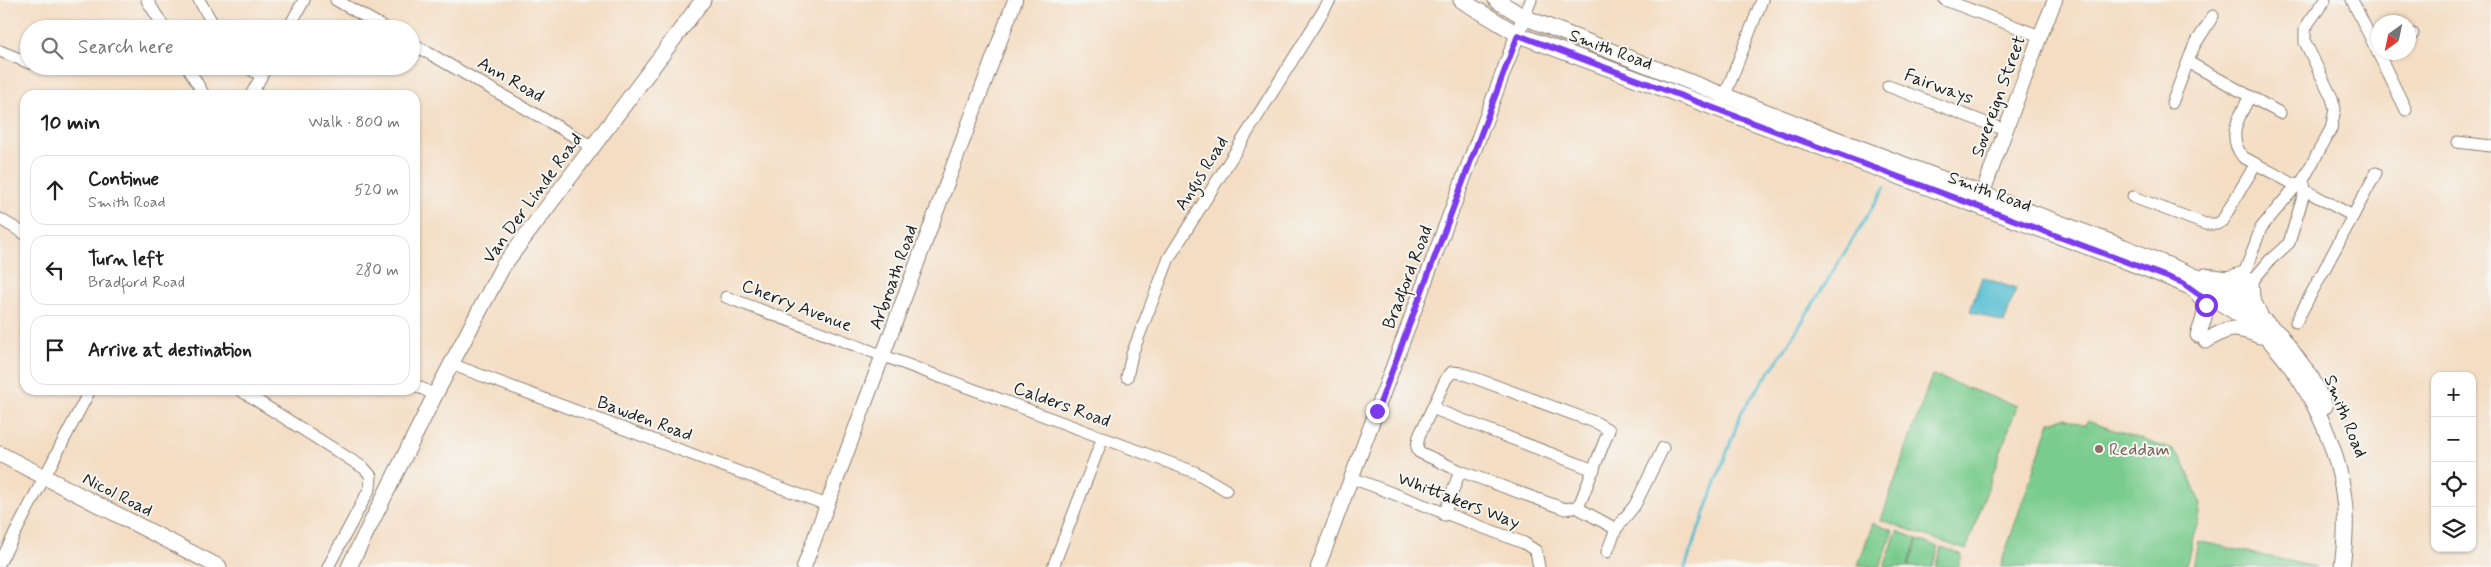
<!DOCTYPE html>
<meta charset="utf-8">
<style>
:root{--surface:#fff;--page:#f6f6f6;--text:#202124;--muted:#757577;--line:#e0e0e0}
body{margin:0;font-family:Mynerve,sans-serif;background:var(--page);color:var(--text)}
.controls{position:absolute;right:15px;bottom:15px;display:grid;overflow:hidden;border-radius:10px;box-shadow:0 1px 4px #0004}
.controls button{width:45px;height:45px;display:grid;place-items:center;padding:0;border:0;border-bottom:1px solid var(--line);background:var(--surface);color:var(--text);font:25px sans-serif}
.compass{position:absolute;left:2371px;top:15px;width:45px;height:45px;border-radius:50%;background:var(--surface);box-shadow:0 1px 4px #0004;rotate:213deg}
.stop{position:absolute;width:15px;height:15px;margin:-11px;border:4px solid #7c3aed;border-radius:50%;background:#fff}
.stop.end{background:#7c3aed;border-color:#fff;box-shadow:0 1px 5px #0008}
.list{margin:0;padding:0;list-style:none}
h2{display:flex;justify-content:space-between;align-items:center;height:65px;margin:0;padding:0 20px;font-size:21px}
h2 small{font-size:16px;font-weight:400;color:var(--muted)}
.list li{display:grid;grid-template-columns:32px 1fr auto;gap:15px;align-items:center;box-sizing:border-box;height:70px;margin:0 10px 10px;padding:0 10px;border:1px solid var(--line);border-radius:15px}
.list b{display:block;font-size:19px;white-space:nowrap}
.list p{margin:0;font-size:16px;white-space:nowrap;color:var(--muted)}
.list em{font-size:16px;font-style:normal;color:var(--muted)}
.icon{flex:none;width:28px;height:28px;fill:none;stroke:currentColor;stroke-width:2;stroke-linecap:round;stroke-linejoin:round}
.map{position:relative;flex:none;width:2491px;height:567px;overflow:hidden}
.search{position:absolute;background:var(--surface);box-shadow:0 1px 4px #0004;left:20px;top:20px;width:400px;height:55px;display:flex;align-items:center;gap:12px;box-sizing:border-box;padding:0 18px;border-radius:28px;color:var(--muted);font-size:19px}
.panel{position:absolute;background:var(--surface);box-shadow:0 1px 4px #0004;left:20px;top:90px;width:400px;height:305px;border-radius:15px}
.map>svg:first-child{display:block}
</style>
<div class="map">
<svg width="2491" height="567" viewBox="0 0 2491 567">
<rect width="100%" height="100%" fill="#f6f6f2"/>
<filter id="ink" filterUnits="userSpaceOnUse"><feTurbulence type="fractalNoise" baseFrequency=".02" numOctaves="2"/><feDisplacementMap in="SourceGraphic" scale="10" xChannelSelector="R" yChannelSelector="G"/><feConvolveMatrix kernelMatrix="1 2 1 2 8 2 1 2 1" color-interpolation-filters="sRGB"/></filter>
<filter id="wash" filterUnits="userSpaceOnUse"><feTurbulence type="fractalNoise" baseFrequency=".0096" numOctaves="4" result="noise"/><feDisplacementMap in="SourceGraphic" scale="20" xChannelSelector="R" yChannelSelector="G"/><feGaussianBlur stdDeviation="1.12" result="paint"/><feColorMatrix in="noise" values="0 0 0 0 0 0 0 0 0 0 0 0 0 0 0 0 0 1.4 0 .05"/><feComposite in="paint" operator="in"/></filter>
<g filter="url(#wash)">
<rect width="100%" height="100%" fill="#f4ddc3"/>
<g fill="#7acc8e" stroke="#4b7455">
<polygon points="1932,375 2017,406 1966,550 1881,520"/>
<polygon points="2065,418 2085,425 2087,421 2173,450 2181,457 2201,504 2199,521 2194,532 2186,567 2000,567 2050,422"/>
<polygon points="1873,523 1893,531 1880,567 1858,565"/>
<polygon points="1897,531 1917,539 1907,567 1884,567"/>
<polygon points="1918,540 1939,547 1932,567 1908,567"/>
<polygon points="2198,541 2316,567 2193,567"/>
<polygon points="1942,547 1962,555 1958,567 1935,567"/>
</g>
<polygon fill="#55bed1" stroke="#386d76" points="1982,277 2016,289 2004,323 1970,311"/>
<g fill="none" stroke-linecap="round" stroke-linejoin="round">
<polyline stroke="#55bed1" stroke-width="3" points="1685,567 1742,411 1784,351 1885,187"/>
</g>
</g>
<g filter="url(#ink)">
<g fill="none" stroke-linecap="round" stroke-linejoin="round">
<defs>
<g id="minor">
<polyline points="147,0 165,29"/>
<polyline points="199,0 216,29"/>
<polyline points="336,0 387,29"/>
<polyline points="1945,0 2040,36"/>
<polyline points="2352,0 2406,110"/>
<polyline points="1524,17 1531,0"/>
<polyline points="288,29 304,0"/>
<polyline points="2408,34 2413,34"/>
<polyline points="411,43 593,147"/>
<polyline points="0,51 29,63"/>
<polyline points="2188,62 2280,113"/>
<polyline points="187,66 204,95"/>
<polyline points="246,66 261,76"/>
<polyline points="1888,86 2005,130"/>
<polyline points="251,95 267,66"/>
<path d="M2250,96C2239,117 2226,136 2243,157L2353,216"/>
<polyline points="1722,103 1762,0"/>
<polyline points="2172,103 2194,46 2213,16"/>
<polyline points="2457,142 2491,146"/>
<polyline points="2133,197 2205,224 2217,224 2222,221 2255,165"/>
<polyline points="0,219 25,234"/>
<polyline points="726,297 1197,473 1226,490"/>
<polyline points="2227,299 2244,274 2261,228 2296,186 2303,180 2331,129 2335,109 2332,98 2305,42 2305,30 2309,22 2325,0"/>
<polyline points="2234,303 2270,260 2289,243 2305,190 2304,184"/>
<polyline points="2296,322 2376,173"/>
<polyline points="451,364 827,505"/>
<polygon points="1452,372 1461,373 1597,423 1609,430 1580,503 1576,507 1565,509 1460,471 1419,452 1417,447 1419,436 1446,379"/>
<polyline points="1127,377 1132,354 1169,258 1330,0"/>
<polyline points="415,385 435,395"/>
<polyline points="240,390 364,468 371,476 370,488 328,567"/>
<polyline points="1434,409 1594,470"/>
<polyline points="1352,478 1524,543 1536,551 1539,567"/>
<polyline points="1576,507 1616,529"/>
<polyline points="1444,515 1460,471"/>
<polyline points="1607,552 1616,529 1635,505 1663,448"/>
<polyline points="0,562 90,390"/>
<polyline points="1053,567 1103,437"/>
</g>
<g id="tertiary">
<polyline points="1979,203 2040,36 2055,0"/>
<polyline points="804,567 1015,0"/>
<polyline points="1318,567 1524,17"/>
</g>
<g id="secondary">
<path d="M1461,0L1519,35L2120,259C2165,276 2210,292 2249,322C2298,360 2337,437 2344,499C2347,522 2345,544 2342,567"/>
<polyline points="1496,0 1524,17 1828,136 2124,247 2207,281 2238,298 2280,335 2311,377 2325,406"/>
<polyline points="2205,276 2228,279 2244,274"/>
<polyline points="2251,281 2252,298 2260,315"/>
<path d="M2194,290C2211,304 2205,317 2198,335"/>
<path d="M2206,341C2229,326 2235,326 2260,336"/>
<polyline points="0,454 219,567"/>
<polyline points="349,567 435,395 503,266 703,0"/>
</g>
</defs>
<use href="#minor" stroke="#887c70" stroke-width="13"/>
<use href="#tertiary" stroke="#887c70" stroke-width="16"/>
<use href="#secondary" stroke="#887c70" stroke-width="17"/>
<use href="#minor" stroke="#fff" stroke-width="11"/>
<use href="#tertiary" stroke="#fff" stroke-width="14"/>
<use href="#secondary" stroke="#fff" stroke-width="15"/>
</g>
</g>
<g fill="none" stroke-linecap="round" stroke-linejoin="round" filter="url(#ink)">
<polyline stroke="#7c3aed" stroke-width="6" points="1377,411 1518,35 2183,283 2201,296 2206,305"/>
</g>
<circle fill="#8d6e63" stroke="#f6f6f2" stroke-width="2" cx="2099" cy="449" r="5"/>
<g text-anchor="middle" stroke-width="4" stroke-linejoin="round" paint-order="stroke">
<g font-size="18" fill="#1c1c1c" stroke="#f6f6f2">
<text transform="translate(1611 49) rotate(20)" y="6">Smith Road</text>
<text transform="translate(511 79) rotate(30)" y="6">Ann Road</text>
<text transform="translate(1939 86) rotate(20)" y="6">Fairways</text>
<text transform="translate(1998 96) rotate(-70)" y="6">Sovereign Street</text>
<text transform="translate(1201 173) rotate(-58)" y="6">Angus Road</text>
<text transform="translate(1990 191) rotate(20)" y="6">Smith Road</text>
<text transform="translate(532 198) rotate(-54)" y="6">Van Der Linde Road</text>
<text transform="translate(893 277) rotate(-70)" y="6">Arbroath Road</text>
<text transform="translate(1407 277) rotate(-69)" y="6">Bradford Road</text>
<text transform="translate(797 305) rotate(21)" y="6">Cherry Avenue</text>
<text transform="translate(1062 404) rotate(20)" y="6">Calders Road</text>
<text transform="translate(2346 416) rotate(68)" y="6">Smith Road</text>
<text transform="translate(645 418) rotate(20)" y="6">Bawden Road</text>
<text transform="translate(118 494) rotate(27)" y="6">Nicol Road</text>
<text transform="translate(1459 500) rotate(21)" y="6">Whittakers Way</text>
</g>
<g font-size="18" fill="#785e54" stroke="#f6f6f2" text-anchor="start">
<text x="2109" y="455">Reddam</text>
</g>
</g>
</svg>
<div class="controls">
<button>+</button>
<button>−</button>
<button><svg class="icon" aria-label="locate" viewBox="0 0 24 24"><circle cx="12" cy="12" r="6"/><path d="M12 2v4M12 18v4M2 12h4M18 12h4"/></svg></button>
<button><svg class="icon" aria-label="layers" viewBox="0 0 24 24"><path d="M12 4l9 5-9 5-9-5zM3 14l9 5 9-5"/></svg></button>
</div>
<svg class="compass" viewBox="-18 -18 36 36"><path d="M0-13l5 13h-10z" fill="#e53935"/><path d="M0 13l5-13h-10z" fill="#757577"/></svg>
<div class="stop" style="left:2206px;top:305px"></div>
<div class="stop end" style="left:1377px;top:411px"></div>
<div class="search"><svg class="icon" aria-label="search" viewBox="0 0 24 24"><circle cx="10" cy="10" r="6"/><path d="M15 15l6 6"/></svg>Search here</div>
<section class="panel">
<h2>10 min<small>Walk · 800 m</small></h2>
<ul class="list">
<li><svg class="icon" aria-label="ahead" viewBox="0 0 24 24"><path d="M12 20V5M6 11l6-6 6 6"/></svg><div><b>Continue</b><p>Smith Road</p></div><em>520 m</em></li>
<li><svg class="icon" aria-label="left" viewBox="0 0 24 24"><path d="M17 20v-9H6M10 6l-5 5 5 5"/></svg><div><b>Turn left</b><p>Bradford Road</p></div><em>280 m</em></li>
<li><svg class="icon" aria-label="arrive" viewBox="0 0 24 24"><path d="M6 21V4h12l-3 4 3 4H6"/></svg><div><b>Arrive at destination</b></div></li>
</ul>
</section>
</div>
